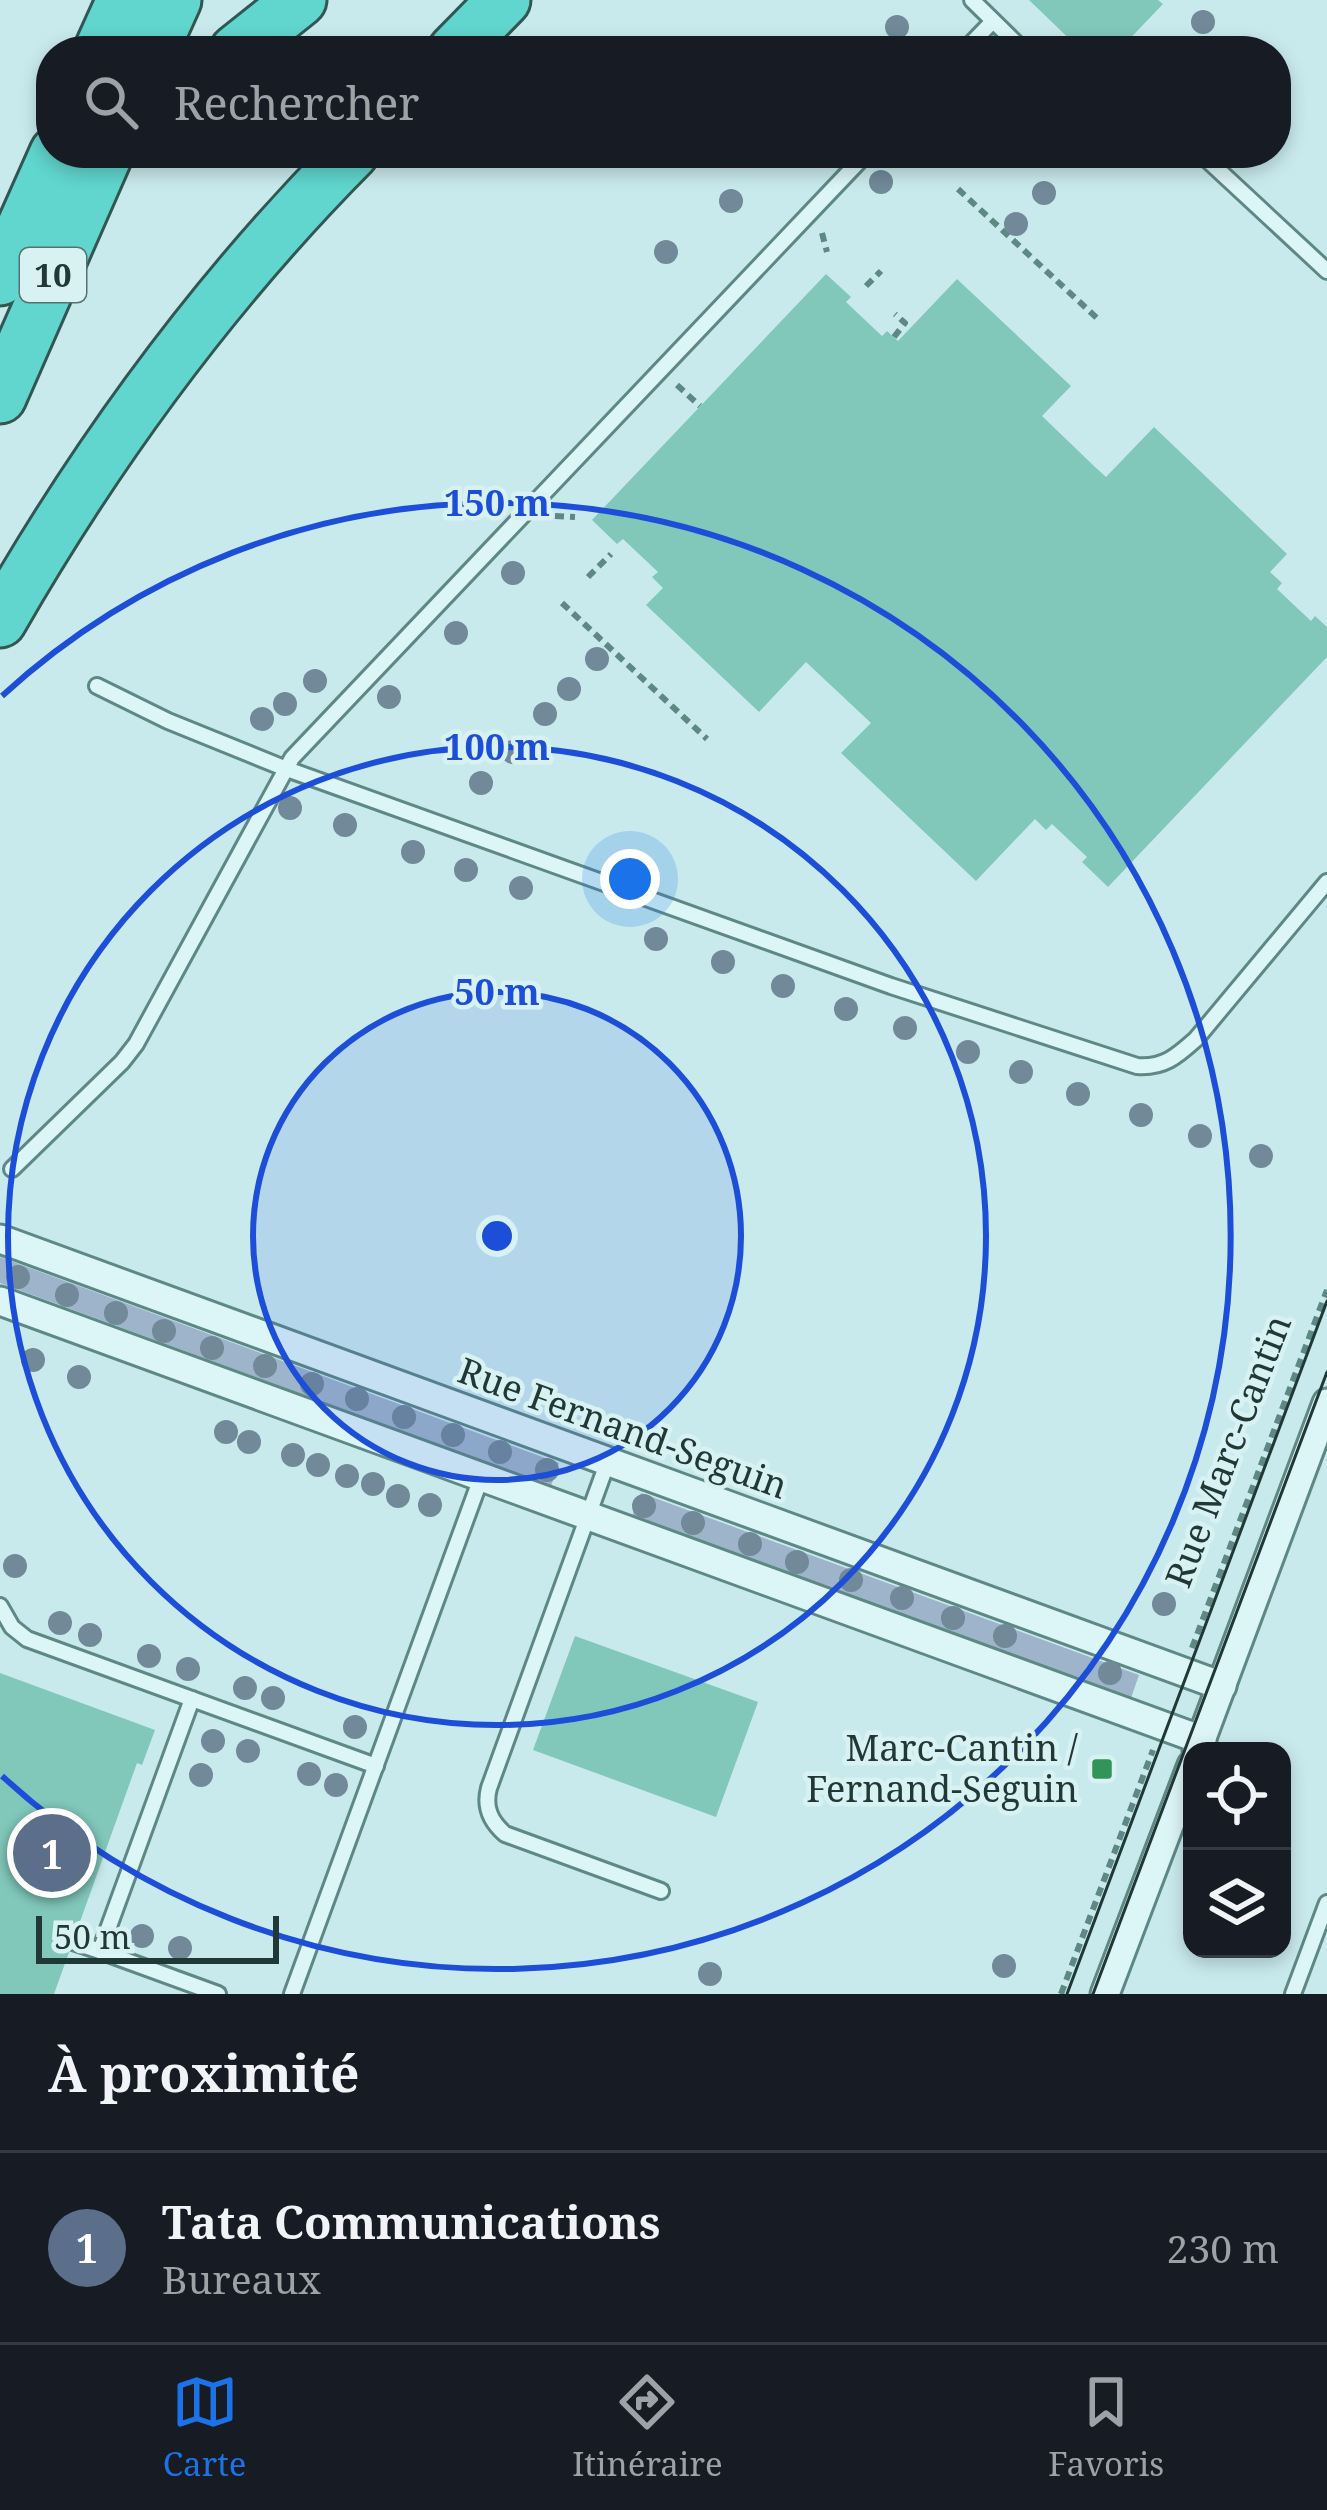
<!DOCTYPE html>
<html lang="fr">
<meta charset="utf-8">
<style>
:root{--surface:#171b24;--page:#20242c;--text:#f1f3f6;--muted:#9ea1a6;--line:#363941;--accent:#1a73e8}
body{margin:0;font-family:"Noto Serif",serif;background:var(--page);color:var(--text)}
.controls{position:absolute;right:36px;bottom:36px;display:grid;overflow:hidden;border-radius:24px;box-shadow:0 6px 18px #0003}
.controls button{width:108px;height:108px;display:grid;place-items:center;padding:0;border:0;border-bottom:3px solid var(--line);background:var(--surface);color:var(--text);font:60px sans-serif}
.scale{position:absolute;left:36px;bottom:30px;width:243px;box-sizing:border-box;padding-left:12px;border:6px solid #213936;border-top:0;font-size:33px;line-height:42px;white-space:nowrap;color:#213936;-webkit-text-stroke:9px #d8f2f4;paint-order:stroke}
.you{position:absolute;left:630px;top:879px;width:42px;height:42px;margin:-30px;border:9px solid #fff;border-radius:50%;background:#1a73e8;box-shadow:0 0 0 18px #1a73e833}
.badge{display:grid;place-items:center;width:78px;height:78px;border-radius:50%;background:var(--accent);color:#fff;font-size:39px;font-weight:700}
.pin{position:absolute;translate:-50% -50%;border:6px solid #fff;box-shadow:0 3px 12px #0006}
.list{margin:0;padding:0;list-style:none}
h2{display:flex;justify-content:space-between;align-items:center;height:156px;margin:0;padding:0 48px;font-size:51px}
h2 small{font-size:39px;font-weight:400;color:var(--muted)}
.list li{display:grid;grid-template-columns:78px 1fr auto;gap:36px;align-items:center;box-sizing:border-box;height:192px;padding:0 48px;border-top:3px solid var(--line)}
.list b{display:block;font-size:45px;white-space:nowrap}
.list p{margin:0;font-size:39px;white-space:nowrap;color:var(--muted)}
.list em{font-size:39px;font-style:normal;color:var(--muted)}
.icon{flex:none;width:66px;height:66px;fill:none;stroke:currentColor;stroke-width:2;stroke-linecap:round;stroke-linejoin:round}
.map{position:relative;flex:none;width:1327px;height:1994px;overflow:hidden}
.search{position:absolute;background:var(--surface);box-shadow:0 6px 18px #0003;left:36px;right:36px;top:36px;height:132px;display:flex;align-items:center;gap:30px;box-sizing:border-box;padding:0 42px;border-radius:48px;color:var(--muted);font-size:45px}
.sheet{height:348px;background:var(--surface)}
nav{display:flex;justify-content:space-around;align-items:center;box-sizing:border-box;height:168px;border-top:3px solid var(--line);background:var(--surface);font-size:33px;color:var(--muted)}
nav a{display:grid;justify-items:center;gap:6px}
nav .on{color:var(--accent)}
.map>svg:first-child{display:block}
</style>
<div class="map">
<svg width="1327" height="1994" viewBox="0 0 1327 1994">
<rect width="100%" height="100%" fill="#c9eaed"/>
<g fill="#9db4ca">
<polygon points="0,1257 559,1463 551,1486 0,1283"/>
<polygon points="641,1493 1139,1675 1131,1698 632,1516"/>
</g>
<g fill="#81c8ba">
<polygon points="1029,0 1158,0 1163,4 1118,51 1082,51"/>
<polygon points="826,274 851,297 846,302 882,336 887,331 898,341 957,279 1071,386 1042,416 1094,466 1106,477 1154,427 1287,554 1270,572 1282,583 1277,589 1311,621 1315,616 1327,627 1327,657 1108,887 1082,862 1087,857 1052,824 1046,830 1035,819 976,881 841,753 871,723 806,662 759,712 646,605 663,588 652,577 658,572 623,539 617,544 592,520"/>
<polygon points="575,1636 758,1702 716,1817 533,1750"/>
<polygon points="0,1673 155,1730 142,1765 137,1763 54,1994 0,1994"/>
</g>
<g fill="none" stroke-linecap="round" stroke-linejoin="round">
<defs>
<g id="service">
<polyline points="972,0 1024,51"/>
<polyline points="964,51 993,21"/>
<polyline points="1200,153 1327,271"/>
<path d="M97,686L168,721L284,768L891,986L1137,1066C1164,1068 1177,1056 1196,1039L1327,882"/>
<polyline points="12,1169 122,1062 136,1044 292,758 867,153"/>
<path d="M608,1461L489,1788C484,1807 490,1821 505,1834L661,1891"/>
<polyline points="0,1606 12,1627 27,1639 376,1766"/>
<polyline points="192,1699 100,1951 218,1994"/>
<polyline points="73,1942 100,1951"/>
<polyline points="292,1994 481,1478"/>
<polyline points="1293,1994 1327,1903"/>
</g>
<g id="minor">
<polyline points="0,1239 1222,1686"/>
<polyline points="0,1301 1202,1740"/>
<polyline points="1197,1751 1327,1403"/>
<polyline points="1105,1994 1192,1765"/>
</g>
<g id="motorway">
<polyline points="100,51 123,0"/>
<polyline points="152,51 175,0"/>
<polyline points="236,51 300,0"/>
<polyline points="454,51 504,0"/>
<polyline points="0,279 56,153"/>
<polyline points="0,397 107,153"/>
<path d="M0,621C97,452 214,292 352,153"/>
</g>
</defs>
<use href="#service" stroke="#5e8884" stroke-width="20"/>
<use href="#minor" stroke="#5e8884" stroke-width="33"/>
<use href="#motorway" stroke="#325651" stroke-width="57"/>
<g stroke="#5e8884" stroke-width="6" stroke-dasharray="9 6" stroke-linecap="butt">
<polyline points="958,189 1099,320"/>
<polyline points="822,233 827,252"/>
<polyline points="866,286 881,271"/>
<polyline points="894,337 905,323 895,314"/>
<polyline points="677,385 700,406"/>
<polyline points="555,516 575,517"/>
<polyline points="588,577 611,554"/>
<polyline points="562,603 707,739"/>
<polyline points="1192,1648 1327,1290"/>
<polyline points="1061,1994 1153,1750"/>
</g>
<use href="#service" stroke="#dcf5f7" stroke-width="14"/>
<use href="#minor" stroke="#dcf5f7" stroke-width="27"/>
<use href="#motorway" stroke="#60d6ce" stroke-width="51"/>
<g stroke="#213936" stroke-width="3">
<polyline points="1067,1994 1327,1301"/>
<polyline points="1093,1994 1327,1372"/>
</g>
</g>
<g fill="#718999">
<circle cx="1203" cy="22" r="12"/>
<circle cx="897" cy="27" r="12"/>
<circle cx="881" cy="182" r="12"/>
<circle cx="1044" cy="193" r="12"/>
<circle cx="731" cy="201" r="12"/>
<circle cx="1016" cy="224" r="12"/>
<circle cx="666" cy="252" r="12"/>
<circle cx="513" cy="573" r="12"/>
<circle cx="456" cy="633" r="12"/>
<circle cx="597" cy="659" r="12"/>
<circle cx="315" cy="681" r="12"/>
<circle cx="569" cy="689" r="12"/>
<circle cx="389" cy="697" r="12"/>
<circle cx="285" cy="704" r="12"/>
<circle cx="545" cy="714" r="12"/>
<circle cx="262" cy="719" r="12"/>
<circle cx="513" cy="752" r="12"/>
<circle cx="481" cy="783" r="12"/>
<circle cx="290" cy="808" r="12"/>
<circle cx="345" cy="825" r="12"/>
<circle cx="413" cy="852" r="12"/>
<circle cx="466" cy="870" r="12"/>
<circle cx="521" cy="888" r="12"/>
<circle cx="656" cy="939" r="12"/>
<circle cx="723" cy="962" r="12"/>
<circle cx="783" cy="986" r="12"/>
<circle cx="846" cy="1009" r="12"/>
<circle cx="905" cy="1028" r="12"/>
<circle cx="968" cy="1052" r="12"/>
<circle cx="1021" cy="1072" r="12"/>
<circle cx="1078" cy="1094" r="12"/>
<circle cx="1141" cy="1115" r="12"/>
<circle cx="1200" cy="1136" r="12"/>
<circle cx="1261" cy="1156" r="12"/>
<circle cx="18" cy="1277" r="12"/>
<circle cx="67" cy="1295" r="12"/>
<circle cx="116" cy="1313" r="12"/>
<circle cx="164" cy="1331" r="12"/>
<circle cx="212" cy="1348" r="12"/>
<circle cx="33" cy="1360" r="12"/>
<circle cx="265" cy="1366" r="12"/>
<circle cx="79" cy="1377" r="12"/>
<circle cx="312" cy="1384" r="12"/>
<circle cx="357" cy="1399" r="12"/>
<circle cx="404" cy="1417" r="12"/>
<circle cx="226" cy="1432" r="12"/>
<circle cx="453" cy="1435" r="12"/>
<circle cx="249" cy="1442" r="12"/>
<circle cx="500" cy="1452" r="12"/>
<circle cx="293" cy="1455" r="12"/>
<circle cx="318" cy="1465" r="12"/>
<circle cx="547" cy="1470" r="12"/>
<circle cx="347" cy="1476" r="12"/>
<circle cx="373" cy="1484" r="12"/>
<circle cx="398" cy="1496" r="12"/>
<circle cx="430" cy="1505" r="12"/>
<circle cx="644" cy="1506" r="12"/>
<circle cx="693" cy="1523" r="12"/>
<circle cx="750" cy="1544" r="12"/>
<circle cx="797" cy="1562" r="12"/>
<circle cx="15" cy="1566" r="12"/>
<circle cx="851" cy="1580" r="12"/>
<circle cx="902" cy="1598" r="12"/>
<circle cx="1164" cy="1604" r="12"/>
<circle cx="953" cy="1618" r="12"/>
<circle cx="60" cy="1623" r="12"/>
<circle cx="90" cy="1635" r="12"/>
<circle cx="1005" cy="1636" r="12"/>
<circle cx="149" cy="1656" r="12"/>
<circle cx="188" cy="1669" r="12"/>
<circle cx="1110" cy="1673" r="12"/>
<circle cx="245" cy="1688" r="12"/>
<circle cx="273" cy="1698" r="12"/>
<circle cx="355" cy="1727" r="12"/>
<circle cx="213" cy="1741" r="12"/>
<circle cx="248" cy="1751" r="12"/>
<circle cx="309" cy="1774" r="12"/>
<circle cx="201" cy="1775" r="12"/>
<circle cx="336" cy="1785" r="12"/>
<circle cx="142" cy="1936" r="12"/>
<circle cx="180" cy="1948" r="12"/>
<circle cx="1004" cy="1966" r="12"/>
<circle cx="710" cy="1974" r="12"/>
</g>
<circle cx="497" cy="1236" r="244" fill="#1d4ed8" fill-opacity=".12"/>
<g fill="none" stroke="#1d4ed8" stroke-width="6">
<circle cx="497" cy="1236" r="244"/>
<circle cx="497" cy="1236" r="489"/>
<path d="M2 696A733 733 0 1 1 2 1776"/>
</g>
<rect fill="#329456" stroke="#d8f2f4" stroke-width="4.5" x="1090" y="1757" width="24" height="24" rx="6"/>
<g text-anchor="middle" stroke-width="9" stroke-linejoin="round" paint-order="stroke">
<rect fill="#d8f2f4" stroke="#58706f" stroke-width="3" x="20" y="248" width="66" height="54" rx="9"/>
<g font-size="33" font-weight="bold" fill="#213936">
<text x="53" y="287">10</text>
</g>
<g font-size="36" fill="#213936" stroke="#d8f2f4">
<text transform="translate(623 1428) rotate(20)" y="13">Rue Fernand-Seguin</text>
<text transform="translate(1228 1451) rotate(-69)" y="13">Rue Marc-Cantin</text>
</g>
<g font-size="36" fill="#213936" stroke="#d8f2f4" text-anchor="end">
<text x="1078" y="1761">Marc-Cantin /<tspan x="1078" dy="41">Fernand-Seguin</tspan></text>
</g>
</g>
<circle cx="497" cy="1236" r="18" fill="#1d4ed8" stroke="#d8f2f4" stroke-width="6"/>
<g font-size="36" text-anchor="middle" font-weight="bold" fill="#1d4ed8" stroke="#d8f2f4" stroke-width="9" stroke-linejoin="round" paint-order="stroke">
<text x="497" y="516">150 m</text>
<text x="497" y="760">100 m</text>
<text x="497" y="1005">50 m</text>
</g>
</svg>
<div class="controls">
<button><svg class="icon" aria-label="locate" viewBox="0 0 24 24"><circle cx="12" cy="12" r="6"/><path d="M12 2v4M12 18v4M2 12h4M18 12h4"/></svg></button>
<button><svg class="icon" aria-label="layers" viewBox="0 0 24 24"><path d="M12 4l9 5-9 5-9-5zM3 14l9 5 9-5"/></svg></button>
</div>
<div class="scale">50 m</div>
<div class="you"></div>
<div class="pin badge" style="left:52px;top:1853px;background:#5c6f8a">1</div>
<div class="search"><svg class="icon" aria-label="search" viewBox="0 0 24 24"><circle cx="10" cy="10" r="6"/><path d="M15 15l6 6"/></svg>Rechercher</div>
</div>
<section class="sheet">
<h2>À proximité<small></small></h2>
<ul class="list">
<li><span class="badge" style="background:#5c6f8a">1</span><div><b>Tata Communications</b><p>Bureaux</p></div><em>230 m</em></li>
</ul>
</section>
<nav>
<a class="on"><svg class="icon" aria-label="map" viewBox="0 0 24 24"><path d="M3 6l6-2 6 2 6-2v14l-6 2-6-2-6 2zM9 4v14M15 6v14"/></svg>Carte</a>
<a><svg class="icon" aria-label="directions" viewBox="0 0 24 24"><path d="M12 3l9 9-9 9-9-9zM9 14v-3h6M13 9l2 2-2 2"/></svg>Itinéraire</a>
<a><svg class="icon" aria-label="saved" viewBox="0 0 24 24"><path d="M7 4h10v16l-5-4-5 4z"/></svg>Favoris</a>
</nav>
